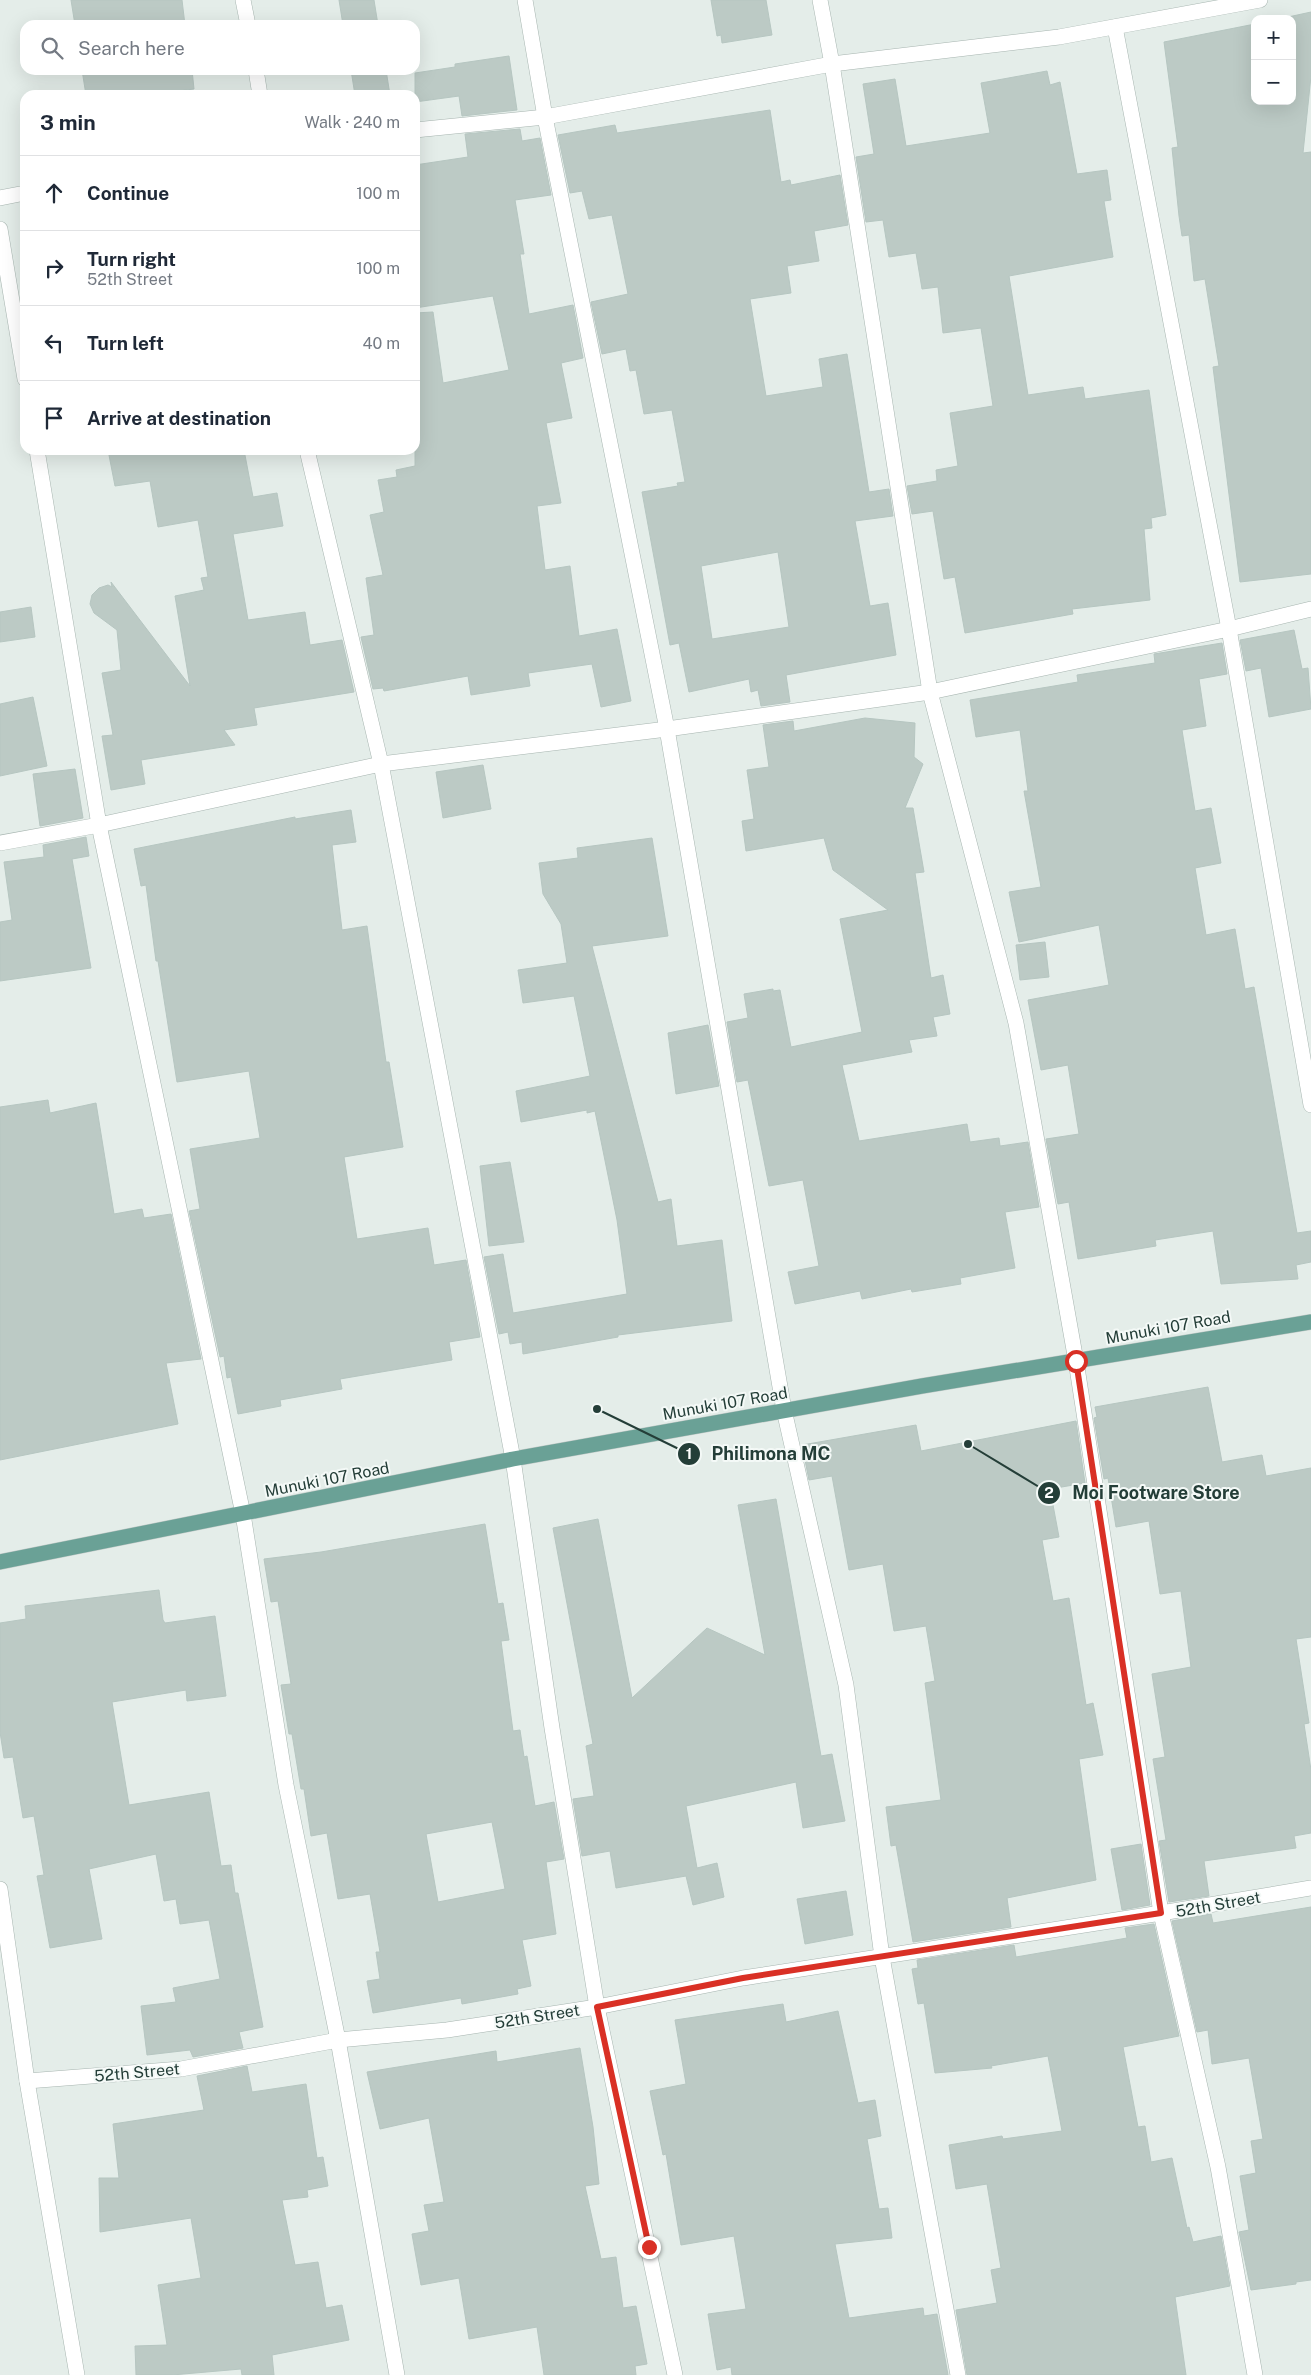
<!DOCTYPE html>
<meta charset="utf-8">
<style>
:root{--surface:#fff;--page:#f2f2f3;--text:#1f2937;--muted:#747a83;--line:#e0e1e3}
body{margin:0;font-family:"Public Sans",sans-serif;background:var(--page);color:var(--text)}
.controls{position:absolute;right:15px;top:15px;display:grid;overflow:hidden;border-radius:10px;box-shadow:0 5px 20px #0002}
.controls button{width:45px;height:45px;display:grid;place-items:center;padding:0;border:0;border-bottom:1px solid var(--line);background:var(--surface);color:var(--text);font:25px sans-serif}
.stop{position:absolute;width:15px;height:15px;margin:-11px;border:4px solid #d93025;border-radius:50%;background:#fff}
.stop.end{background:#d93025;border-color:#fff;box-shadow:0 1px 5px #0008}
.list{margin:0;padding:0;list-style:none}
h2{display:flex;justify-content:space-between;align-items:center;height:65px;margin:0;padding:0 20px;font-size:21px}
h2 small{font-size:16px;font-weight:400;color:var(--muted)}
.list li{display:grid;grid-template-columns:32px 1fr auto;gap:15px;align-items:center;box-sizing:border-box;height:75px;padding:0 20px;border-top:1px solid var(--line)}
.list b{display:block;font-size:19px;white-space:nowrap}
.list p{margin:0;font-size:16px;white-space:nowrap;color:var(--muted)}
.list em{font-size:16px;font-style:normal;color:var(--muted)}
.icon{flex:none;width:28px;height:28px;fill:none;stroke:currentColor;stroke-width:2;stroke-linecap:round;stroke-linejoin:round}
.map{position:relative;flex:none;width:1311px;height:2375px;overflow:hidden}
.search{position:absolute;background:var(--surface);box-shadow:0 5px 20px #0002;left:20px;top:20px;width:400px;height:55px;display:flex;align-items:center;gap:12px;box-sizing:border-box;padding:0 18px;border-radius:15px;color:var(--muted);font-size:19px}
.panel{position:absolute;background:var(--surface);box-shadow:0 5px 20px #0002;left:20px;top:90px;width:400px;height:365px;border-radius:15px}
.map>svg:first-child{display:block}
</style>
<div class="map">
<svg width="1311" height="2375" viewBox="0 0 1311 2375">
<rect width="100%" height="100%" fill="#e4ede9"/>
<g fill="#bccac5" stroke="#b6c6c1" fill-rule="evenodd">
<polygon points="71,0 182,0 185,25 75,25"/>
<polygon points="339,0 374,0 378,25 343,25"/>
<polygon points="711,0 766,0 772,35 722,43 721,35 717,36"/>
<polygon points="1311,12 1311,76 1303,153 1311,152 1311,574 1240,582 1213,367 1219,366 1205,279 1194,281 1189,235 1182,236 1179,216 1172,148 1178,147 1164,42 1255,24 1255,101 1292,101 1292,19 1279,19"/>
<polygon points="509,56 517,110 462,116 459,96 415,102 415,73 455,67 455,64"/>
<polygon points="82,70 192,70 194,89 171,92 171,95 86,95"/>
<polygon points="351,70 386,70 390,95 355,95"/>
<polygon points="1047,71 1050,85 1060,82 1077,174 1107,170 1111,200 1104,201 1113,257 1009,276 1028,395 1083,387 1085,399 1149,390 1166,515 1151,518 1152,528 1144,529 1150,600 1072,609 1073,614 965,633 955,577 944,579 933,511 912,514 907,486 937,481 936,470 958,466 950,413 993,406 981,328 943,333 938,287 922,289 916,253 889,257 883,220 866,222 856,157 874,154 863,84 895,79 906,146 990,133 981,83"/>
<path d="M770,110L781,182L790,180L791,185L840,175L848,225L814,231L819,261L787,266L791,293L750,299L766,396L823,387L819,359L847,354L869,492L889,489L893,516L855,521L870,606L888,603L896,655L786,675L790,702L761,706L758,690L751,692L749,679L689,692L679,643L670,645L642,492L678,486L677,483L685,482L672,410L644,414L636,370L630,371L626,349L602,354L591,302L628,294L612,215L589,219L582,191L570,193L558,135L615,125L617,133ZM778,552L789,627L712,639L701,566Z"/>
<polygon points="520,129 522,141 540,138 551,195 515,200 524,254 520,254 529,314 573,305 583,358 561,363 572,418 546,423 561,503 537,506 545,570 570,566 579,636 617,629 631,701 601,707 592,664 528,673 530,686 471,695 468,676 384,691 383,688 373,689 361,637 374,635 366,578 383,575 370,515 384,512 378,480 397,477 396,470 415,466 415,313 433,312 443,383 509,370 493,296 415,308 415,165 468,157 465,134"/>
<polygon points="108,450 244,450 253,497 277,493 283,526 233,534 248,620 305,612 310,645 342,640 354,692 254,708 257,725 224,730 235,745 141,760 145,784 111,790 102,736 113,735 102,673 121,670 117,630 94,613 90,604 92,595 99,588 108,585 112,587 111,582 190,686 175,596 204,590 201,578 208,577 198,520 158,527 150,481 115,486"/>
<polygon points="31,607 35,637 0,642 0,612"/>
<polygon points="1294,630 1302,669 1308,668 1311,709 1269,717 1261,668 1246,671 1240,640"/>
<polygon points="1222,643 1227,674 1199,679 1206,726 1182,730 1195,811 1211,808 1221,863 1195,868 1206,935 1235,929 1245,989 1254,987 1297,1233 1311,1231 1311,1262 1296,1265 1298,1279 1221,1284 1213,1231 1155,1240 1156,1246 1078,1259 1069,1202 1058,1204 1046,1139 1079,1134 1068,1065 1041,1070 1028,1000 1109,985 1099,925 1019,942 1009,892 1041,887 1024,791 1028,791 1020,730 976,737 970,700 1078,682 1077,675 1155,663 1154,654"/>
<polygon points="33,697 47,766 0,776 0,704"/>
<polygon points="865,718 915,723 914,757 923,764 905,808 913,808 924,872 915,873 931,978 943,975 950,1014 933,1017 937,1036 909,1040 912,1052 842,1065 859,1141 967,1124 970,1142 999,1138 1000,1146 1028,1142 1039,1207 1005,1212 1015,1268 960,1278 961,1284 912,1292 911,1289 862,1299 860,1291 795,1304 788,1272 819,1266 803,1180 769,1186 748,1080 737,1082 727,1022 748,1018 744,994 773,989 773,991 780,990 791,1047 862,1032 840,919 888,910 833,870 824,838 746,851 742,821 754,819 747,770 769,767 763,725 793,721 794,731"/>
<polygon points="483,765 491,809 443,818 436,772"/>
<polygon points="75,769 83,818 40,826 33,774"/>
<polygon points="351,810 356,842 332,845 342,930 367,926 386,1062 389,1062 403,1147 344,1157 357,1239 428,1228 434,1265 466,1260 480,1337 449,1342 452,1360 340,1379 342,1389 280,1400 281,1406 238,1414 231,1377 227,1378 224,1356 220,1357 189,1211 200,1209 190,1149 260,1138 249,1071 177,1082 158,961 156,961 146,885 141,886 134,849 295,817 295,819"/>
<polygon points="86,837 89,856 72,859 91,968 0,981 0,922 12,920 4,862 44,857 43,845"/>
<polygon points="652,838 668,936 592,946 658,1202 671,1199 677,1246 722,1240 732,1321 618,1335 618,1337 523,1354 522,1342 510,1344 508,1332 499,1334 484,1257 503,1254 513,1313 627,1294 617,1220 595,1111 587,1113 587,1110 521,1122 516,1091 590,1076 574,996 523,1003 518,970 567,963 561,924 543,894 539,863 578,858 577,848"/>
<polygon points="1045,942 1049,977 1020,980 1016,945"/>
<polygon points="708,1025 719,1086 676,1094 668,1033"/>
<polygon points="48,1100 50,1113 96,1103 114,1214 142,1209 144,1218 171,1214 201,1359 166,1363 178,1424 0,1460 0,1107"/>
<polygon points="510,1162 524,1242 489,1246 480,1166"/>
<polygon points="1208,1387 1222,1462 1262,1455 1266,1476 1311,1468 1311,1637 1296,1639 1309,1723 1304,1724 1311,1770 1311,1833 1294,1836 1296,1848 1204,1861 1209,1896 1169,1902 1159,1841 1166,1840 1153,1759 1165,1757 1152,1674 1191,1667 1181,1591 1160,1594 1149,1521 1116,1527 1108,1478 1104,1479 1094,1418 1097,1417 1095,1407"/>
<polygon points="1076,1421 1085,1483 1050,1489 1059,1537 1042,1540 1053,1601 1069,1598 1086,1705 1093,1703 1103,1755 1079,1759 1096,1880 1007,1898 1011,1927 913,1942 896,1845 891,1846 886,1807 941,1800 925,1683 935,1681 926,1626 894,1631 883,1564 849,1570 832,1476 809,1480 802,1445 916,1425 921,1451"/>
<polygon points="776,1499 821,1756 832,1754 845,1821 803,1828 796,1782 686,1806 697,1868 717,1863 724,1897 693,1905 686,1876 616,1888 610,1851 582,1856 573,1799 594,1796 586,1746 593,1744 553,1528 598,1519 632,1698 707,1628 765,1655 738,1505"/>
<path d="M485,1524L498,1604L503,1603L509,1640L501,1641L513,1731L520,1730L524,1757L527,1756L535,1806L554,1802L564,1859L546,1862L556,1934L522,1940L531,1986L517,1989L518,1994L462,2004L461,1998L373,2013L367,1981L380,1979L376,1952H380L370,1894L338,1899L327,1833L311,1836L304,1789H301L292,1734H289L281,1685L291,1684L278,1601L271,1602L264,1559L321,1552ZM492,1822L505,1889L438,1902L426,1834Z"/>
<polygon points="159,1590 163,1620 165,1623 215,1616 226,1696 187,1701 186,1690 112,1702 129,1805 209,1792 221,1866 231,1865 235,1893 238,1893 263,2027 239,2032 243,2048 193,2057 190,2050 147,2055 141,2006 176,2002 173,1988 220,1979 209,1920 180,1924 176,1899 164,1901 156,1854 89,1869 102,1939 50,1948 37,1876 44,1875 34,1816 23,1818 13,1757 4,1758 0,1732 0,1623 26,1619 25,1606"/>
<polygon points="1141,1844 1150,1905 1122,1910 1111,1849"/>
<polygon points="846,1891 853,1935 805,1944 797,1899"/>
<polygon points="1311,1907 1311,2280 1296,2282 1296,2284 1251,2290 1239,2232 1249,2230 1240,2176 1256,2173 1251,2141 1263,2139 1249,2058 1212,2064 1208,2030 1197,2032 1172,1921 1211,1914 1213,1923"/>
<polygon points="1154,1924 1179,2036 1123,2047 1138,2127 1145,2126 1151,2162 1172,2158 1187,2228 1189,2227 1193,2242 1221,2236 1230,2286 1175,2297 1186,2375 967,2375 956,2310 997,2303 991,2270 1001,2268 987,2184 956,2189 949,2145 1002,2136 1003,2139 1062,2131 1048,2056 991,2066 992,2068 935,2073 924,2003 918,2004 912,1969 918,1968 917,1960 1014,1945 1016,1957 1127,1938 1125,1928"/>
<polygon points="783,2004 786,2022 838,2011 858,2103 875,2100 881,2136 867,2139 879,2209 888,2208 892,2238 835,2244 849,2318 923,2308 924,2316 937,2314 948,2375 732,2375 731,2367 717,2370 708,2314 746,2309 734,2236 681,2245 666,2154 663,2155 650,2091 686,2084 675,2020"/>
<polygon points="580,2048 593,2127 599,2184 585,2186 601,2259 616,2257 623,2308 636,2306 647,2364 635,2366 636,2375 544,2375 537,2327 469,2339 459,2278 421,2285 412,2234 429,2231 424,2205 444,2202 429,2118 380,2129 367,2072 496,2051 497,2062"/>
<polygon points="247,2066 252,2092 306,2084 317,2158 323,2157 328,2186 307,2190 308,2197 282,2200 295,2265 318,2262 326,2308 342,2305 349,2340 272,2355 274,2375 242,2375 241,2369 172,2375 136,2375 135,2346 167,2345 158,2285 201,2278 191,2218 100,2232 99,2178 119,2178 113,2124 204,2110 197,2076"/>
</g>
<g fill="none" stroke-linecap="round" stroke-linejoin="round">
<defs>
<g id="minor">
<polyline points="243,0 248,25"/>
<polyline points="525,0 545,117 667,729 784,1410 846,1685 882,1957 958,2375"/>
<polyline points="820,0 832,64 930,692 1016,1023 1076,1361 1161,1913 1218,2167 1255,2375"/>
<polyline points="1115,27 1229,629 1311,1105"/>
<polyline points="256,70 260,95"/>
<polyline points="415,130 545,117 832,64 1059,37 1260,0"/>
<polyline points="0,198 25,193"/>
<polyline points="0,229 25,379"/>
<polyline points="37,450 99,825 243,1514 286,1785 338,2040 397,2375"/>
<polyline points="307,450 381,764 513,1459 552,1728 597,2007 675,2375"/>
<polyline points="0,843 99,825 381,764 667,729 930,692 1229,629 1311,609"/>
<polyline points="0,1889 27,2081 77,2375"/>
<polyline points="27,2081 181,2069 338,2040 447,2030 597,2007 743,1978 1161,1913 1311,1888"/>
</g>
<polyline id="major" points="0,1562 513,1459 922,1386 1311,1322"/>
</defs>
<use href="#minor" stroke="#a7b5b0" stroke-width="16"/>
<use href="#major" stroke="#c2c9c7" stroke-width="16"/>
<use href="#minor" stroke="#fff" stroke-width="15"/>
<use href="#major" stroke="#6aa196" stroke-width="15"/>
</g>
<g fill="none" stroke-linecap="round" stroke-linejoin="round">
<polyline stroke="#d93025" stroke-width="6" points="649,2247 597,2007 743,1978 1161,1913 1076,1361"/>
</g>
<g text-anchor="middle" stroke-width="4" stroke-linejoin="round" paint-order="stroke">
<g font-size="16" fill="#243e38" stroke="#f4f9f7">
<text transform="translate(1168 1327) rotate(-10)" y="6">Munuki 107 Road</text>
<text transform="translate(725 1403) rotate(-10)" y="6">Munuki 107 Road</text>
<text transform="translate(327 1479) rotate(-11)" y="6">Munuki 107 Road</text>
<text transform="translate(1218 1904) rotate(-10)" y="6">52th Street</text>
<text transform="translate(537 2016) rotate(-9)" y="6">52th Street</text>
<text transform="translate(137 2072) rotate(-5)" y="6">52th Street</text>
</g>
</g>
<path fill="none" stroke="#243e38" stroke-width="2" d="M597 1409L689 1454M968 1444L1049 1493"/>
<g fill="#243e38" stroke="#f4f9f7" stroke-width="2">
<circle cx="597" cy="1409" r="5"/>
<circle cx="968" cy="1444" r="5"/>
<circle cx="689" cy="1454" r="12"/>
<circle cx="1049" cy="1493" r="12"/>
</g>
<g font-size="15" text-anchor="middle" font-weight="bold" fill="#fff">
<text x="689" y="1459">1</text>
<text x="1049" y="1498">2</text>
</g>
<g font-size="18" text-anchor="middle" font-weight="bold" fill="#243e38" stroke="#f4f9f7" stroke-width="4" stroke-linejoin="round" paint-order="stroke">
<text x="771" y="1460">Philimona MC</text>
<text x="1156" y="1499">Moi Footware Store</text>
</g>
</svg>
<div class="controls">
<button>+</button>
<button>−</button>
</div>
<div class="stop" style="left:1076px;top:1361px"></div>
<div class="stop end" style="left:649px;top:2247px"></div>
<div class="search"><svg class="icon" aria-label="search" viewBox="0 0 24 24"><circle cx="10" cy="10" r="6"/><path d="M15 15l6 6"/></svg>Search here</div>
<section class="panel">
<h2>3 min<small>Walk · 240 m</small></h2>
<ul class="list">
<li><svg class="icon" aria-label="ahead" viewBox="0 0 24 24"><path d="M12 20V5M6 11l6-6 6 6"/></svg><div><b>Continue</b></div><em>100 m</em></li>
<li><svg class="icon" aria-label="right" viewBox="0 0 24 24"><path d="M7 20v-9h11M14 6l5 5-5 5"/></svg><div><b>Turn right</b><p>52th Street</p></div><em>100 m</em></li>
<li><svg class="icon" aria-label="left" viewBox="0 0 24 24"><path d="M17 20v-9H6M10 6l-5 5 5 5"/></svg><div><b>Turn left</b></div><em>40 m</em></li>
<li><svg class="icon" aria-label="arrive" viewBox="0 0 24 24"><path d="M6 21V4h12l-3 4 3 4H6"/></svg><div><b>Arrive at destination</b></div></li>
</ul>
</section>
</div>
